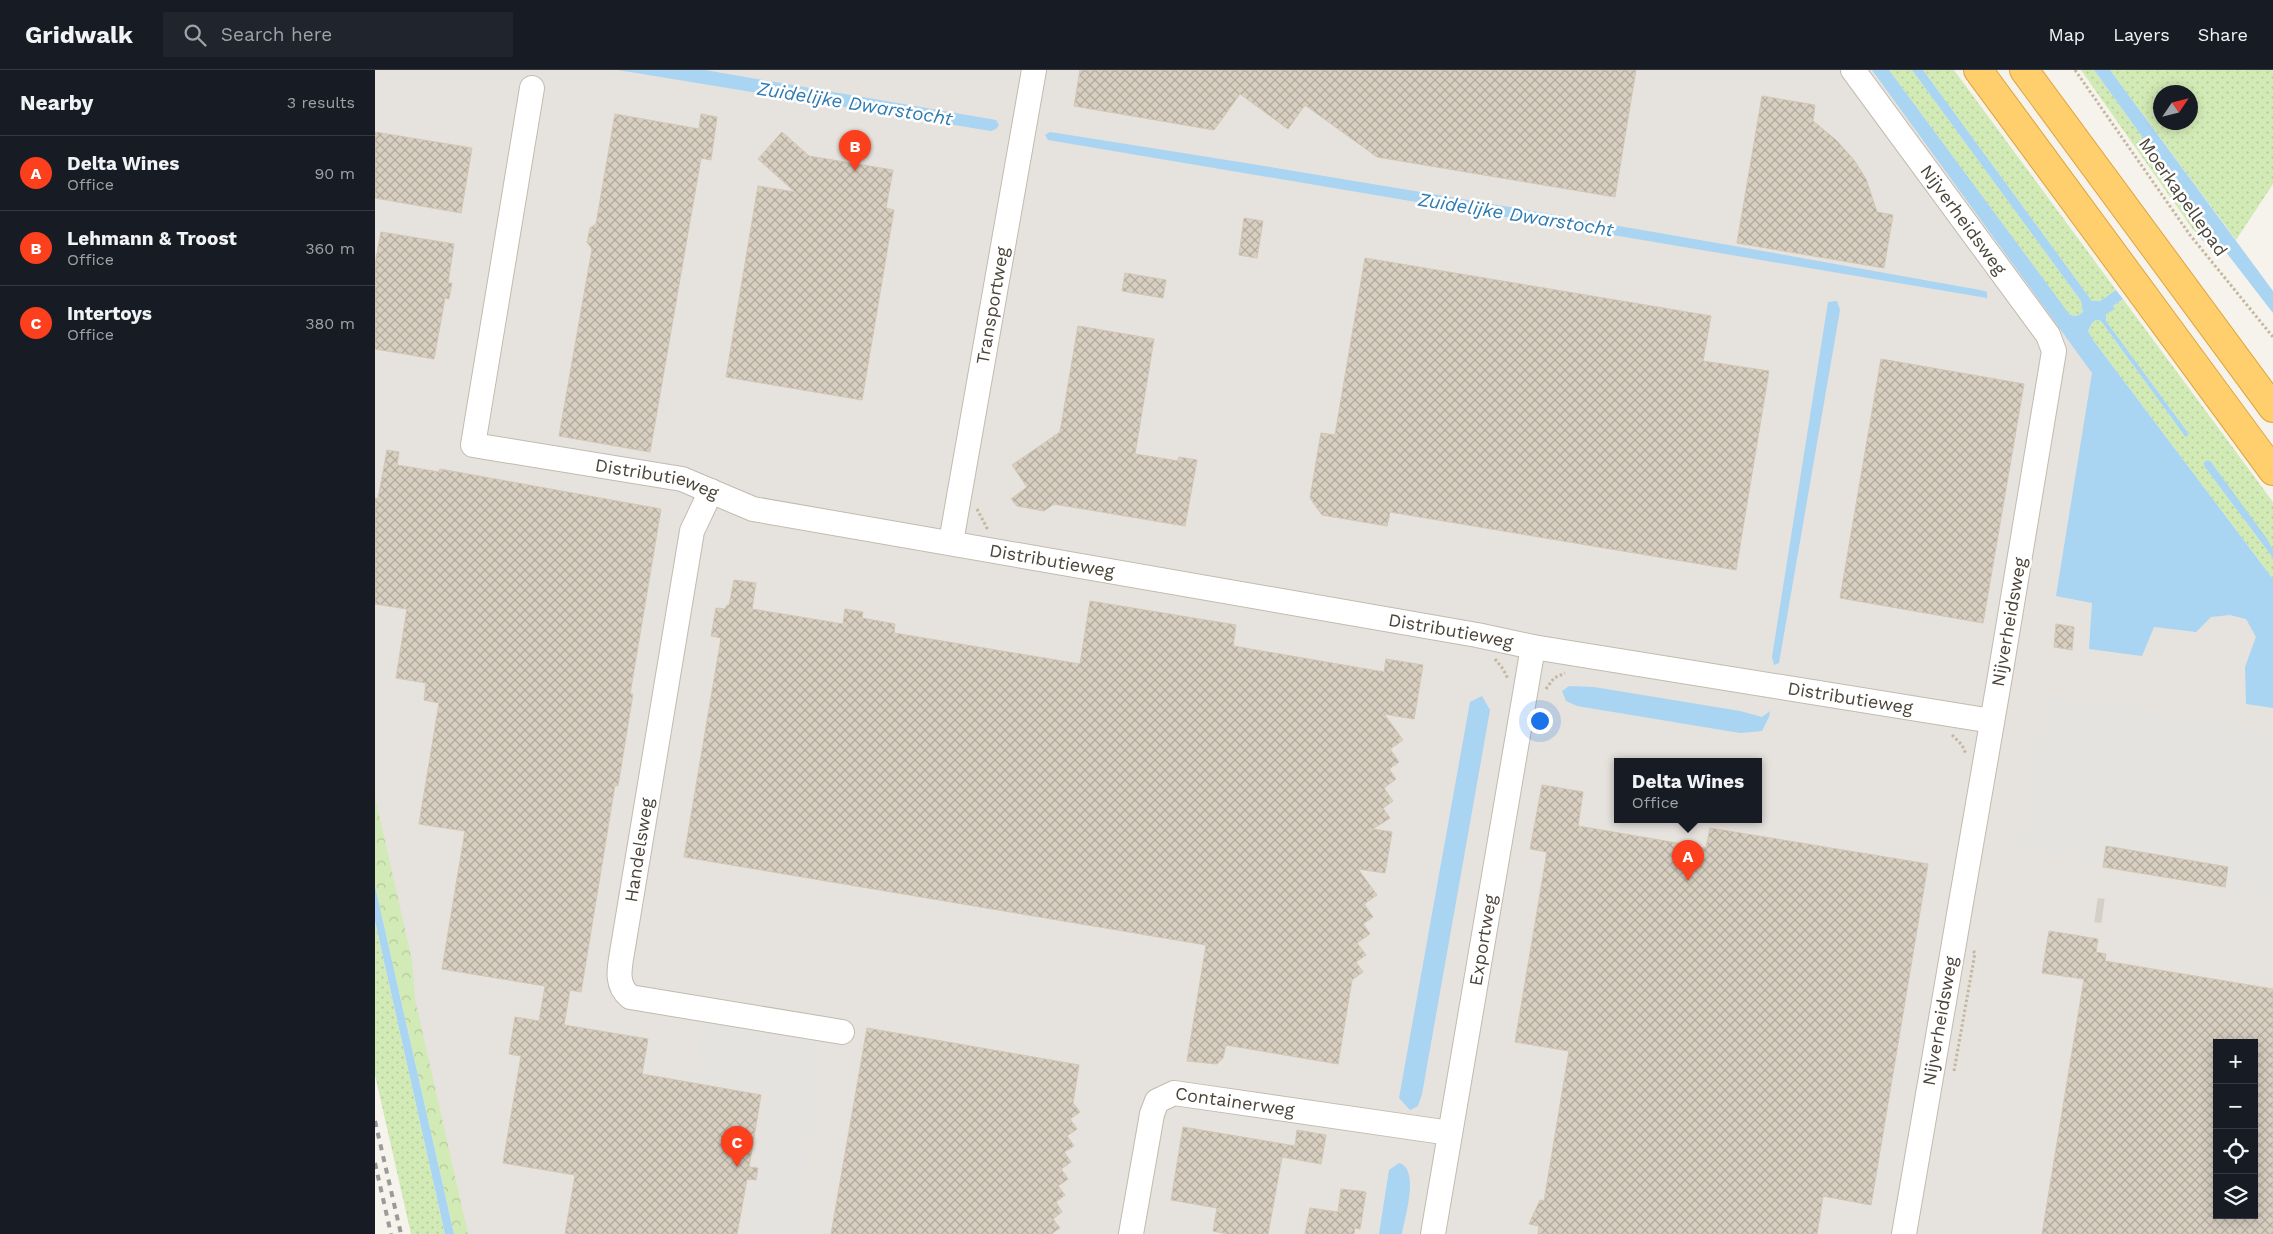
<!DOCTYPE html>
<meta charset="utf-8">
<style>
:root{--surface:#171b24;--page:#20242c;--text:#f1f3f6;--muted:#9ea1a6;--line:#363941;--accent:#fc3f1d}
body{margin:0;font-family:"Work Sans",sans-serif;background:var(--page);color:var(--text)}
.controls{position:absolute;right:15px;bottom:15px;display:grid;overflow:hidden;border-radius:0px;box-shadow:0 2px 12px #0003}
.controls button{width:45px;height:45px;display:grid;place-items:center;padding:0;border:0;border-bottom:1px solid var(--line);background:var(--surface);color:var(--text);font:25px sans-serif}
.compass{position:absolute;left:1778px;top:15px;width:45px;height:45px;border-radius:50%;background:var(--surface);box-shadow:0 2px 12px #0003;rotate:55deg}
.you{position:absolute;left:1164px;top:650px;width:18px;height:18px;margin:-12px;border:4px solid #fff;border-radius:50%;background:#1a73e8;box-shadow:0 0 0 8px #1a73e833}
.badge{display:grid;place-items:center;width:32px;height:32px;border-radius:50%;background:var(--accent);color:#fff;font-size:16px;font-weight:700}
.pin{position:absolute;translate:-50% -41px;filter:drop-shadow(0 1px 2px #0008)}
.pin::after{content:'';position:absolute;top:26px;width:18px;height:15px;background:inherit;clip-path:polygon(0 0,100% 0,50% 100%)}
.popup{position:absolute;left:1239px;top:688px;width:148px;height:65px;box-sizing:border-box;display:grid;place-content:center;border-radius:0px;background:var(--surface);filter:drop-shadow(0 1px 4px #0005);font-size:16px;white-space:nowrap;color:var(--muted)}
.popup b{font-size:19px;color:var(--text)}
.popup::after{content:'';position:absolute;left:50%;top:100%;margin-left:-10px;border:10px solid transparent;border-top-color:var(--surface)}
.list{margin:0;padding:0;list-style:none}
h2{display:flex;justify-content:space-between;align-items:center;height:65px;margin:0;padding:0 20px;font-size:21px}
h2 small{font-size:16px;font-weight:400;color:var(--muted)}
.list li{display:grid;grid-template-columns:32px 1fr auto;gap:15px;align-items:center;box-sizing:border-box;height:75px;padding:0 20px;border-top:1px solid var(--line)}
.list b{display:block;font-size:19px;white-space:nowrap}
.list p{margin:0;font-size:16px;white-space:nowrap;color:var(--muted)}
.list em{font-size:16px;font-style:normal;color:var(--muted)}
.icon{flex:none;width:28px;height:28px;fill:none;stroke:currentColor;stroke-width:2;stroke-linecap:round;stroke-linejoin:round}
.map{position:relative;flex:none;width:1898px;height:1164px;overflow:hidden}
header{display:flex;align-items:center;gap:30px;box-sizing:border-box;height:70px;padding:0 25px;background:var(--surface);border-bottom:1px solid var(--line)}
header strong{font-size:24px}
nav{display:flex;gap:28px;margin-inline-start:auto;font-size:18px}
.search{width:350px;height:45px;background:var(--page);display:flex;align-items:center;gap:12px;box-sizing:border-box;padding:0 18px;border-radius:0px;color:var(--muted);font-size:19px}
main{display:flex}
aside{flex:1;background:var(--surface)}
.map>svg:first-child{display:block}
</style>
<header>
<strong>Gridwalk</strong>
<div class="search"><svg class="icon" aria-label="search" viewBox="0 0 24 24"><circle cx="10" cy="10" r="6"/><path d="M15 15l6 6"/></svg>Search here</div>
<nav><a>Map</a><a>Layers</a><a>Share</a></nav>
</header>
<main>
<aside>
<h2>Nearby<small>3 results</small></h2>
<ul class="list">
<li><span class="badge">A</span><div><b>Delta Wines</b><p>Office</p></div><em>90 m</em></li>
<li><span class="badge">B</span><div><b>Lehmann &amp; Troost</b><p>Office</p></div><em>360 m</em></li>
<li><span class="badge">C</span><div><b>Intertoys</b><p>Office</p></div><em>380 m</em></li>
</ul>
</aside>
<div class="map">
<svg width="1898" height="1164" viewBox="0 0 1898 1164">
<defs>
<pattern id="grass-dots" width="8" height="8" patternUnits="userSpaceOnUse" patternTransform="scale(1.25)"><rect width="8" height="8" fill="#d2eab5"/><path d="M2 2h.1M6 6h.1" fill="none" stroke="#b6ca9c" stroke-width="1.8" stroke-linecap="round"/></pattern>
<pattern id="forest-crowns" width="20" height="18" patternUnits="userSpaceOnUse" patternTransform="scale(1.25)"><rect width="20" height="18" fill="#d2eab5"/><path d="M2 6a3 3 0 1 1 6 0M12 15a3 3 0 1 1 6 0" fill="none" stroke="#b6ca9c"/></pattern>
<pattern id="building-cross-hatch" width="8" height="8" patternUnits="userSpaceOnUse" patternTransform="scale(1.25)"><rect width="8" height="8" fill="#d8cfc1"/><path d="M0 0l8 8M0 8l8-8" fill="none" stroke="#b1aa9e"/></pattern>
</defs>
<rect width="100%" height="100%" fill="#f6f3ec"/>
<path fill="#e6e2dd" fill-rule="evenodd" d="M0,0H1513L1898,517V1164H84L0,812ZM1243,692H1383V750H1243ZM1842,973H1879V1145H1842Z"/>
<g fill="url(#grass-dots)" fill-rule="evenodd">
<polygon points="1514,0 1537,0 1706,231 1708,242 1702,246 1695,245"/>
<polygon points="1548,0 1579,0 1741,220 1725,231 1717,231"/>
<polygon points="1706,0 1719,0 1831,155 1821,162 1819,161"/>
<path d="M1735,0H1898V114L1861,170ZM1786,22H1816V52H1786Z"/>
<polygon points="1748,229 1898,432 1898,480 1836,392 1833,390 1829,392 1829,396 1898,488 1898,509 1718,270 1713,261 1717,253 1721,250 1726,251 1809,365 1811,366 1814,364 1731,251 1730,244 1739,239 1738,236"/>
<polygon points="0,851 70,1164 36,1164 0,1005"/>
</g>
<polygon fill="url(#forest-crowns)" points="0,727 37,890 40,929 93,1164 79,1164 0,816"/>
<g fill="#e5e3e0">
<polygon points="1669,624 1898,661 1898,826 1643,779"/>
<polygon points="326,946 452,967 422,1164 372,1164 395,1022 316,1011"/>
</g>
<g fill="#a9d4f2">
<polygon points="243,0 330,0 621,50 624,55 621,59 616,61"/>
<polygon points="1497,0 1514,0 1695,245 1702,246 1708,242 1706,231 1537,0 1548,0 1717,231 1725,231 1741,220 1748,229 1738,236 1740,239 1731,244 1731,251 1814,364 1811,367 1809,365 1726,251 1721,250 1717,253 1713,261 1718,270 1898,509 1898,638 1871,634 1870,597 1881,567 1871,549 1855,545 1836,547 1821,562 1779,557 1767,586 1714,579 1717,533 1681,526 1717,303"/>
<polygon points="1719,0 1735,0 1898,221 1898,243 1837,164 1828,171 1821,162 1831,155"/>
<path d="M675,62C986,110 1296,164 1605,220L1612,222V228L673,70L670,65Z"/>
<polygon points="1462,231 1465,240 1404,593 1399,595 1397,587 1453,232"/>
<polygon points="1833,390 1836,392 1892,469 1898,480 1898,488 1829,396 1829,392"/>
<polygon points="1194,616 1219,617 1365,641 1387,647 1395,641 1394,647 1387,661 1365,663 1202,636 1191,631 1187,621"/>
<polygon points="1107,626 1115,640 1047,1024 1043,1036 1035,1040 1024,1028 1095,632"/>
<polygon points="0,816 79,1164 70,1164 0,851"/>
<path d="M1024,1093C1045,1099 1030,1147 1027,1164H1004L1014,1100Z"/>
</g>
<g fill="url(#building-cross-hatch)" stroke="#d3c7b4" fill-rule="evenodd">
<polygon points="705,0 1261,0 1240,127 1002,87 930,35 913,59 865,24 839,60 699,36"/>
<polygon points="1387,26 1440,35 1438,51 1461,70 1479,90 1491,109 1502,142 1518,145 1509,198 1362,173"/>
<polygon points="240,44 324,59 326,44 342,47 336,90 326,88 275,382 184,366 217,179 212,172 215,158 221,154"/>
<polygon points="0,62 97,78 86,143 0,128"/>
<polygon points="407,62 434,86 518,100 511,138 519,140 487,330 351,307 383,116 420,122 383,89"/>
<polygon points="869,148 888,151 882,188 864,185"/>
<polygon points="6,162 79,174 73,213 77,213 74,229 70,228 59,289 0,279 0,194"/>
<polygon points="990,188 1336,246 1328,291 1394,301 1361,500 1015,442 1012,456 947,445 935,428 946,363 960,365"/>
<polygon points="750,203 791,210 788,228 747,221"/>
<polygon points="703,256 779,269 760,384 803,391 804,387 822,390 810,456 679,434 669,441 642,436 636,429 652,417 637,395 685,362"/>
<polygon points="1506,289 1649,314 1608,553 1465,528"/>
<polygon points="12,380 24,382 22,395 64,402 65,399 286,439 255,624 258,624 243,716 240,715 206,922 195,920 189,955 273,969 267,1004 386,1025 374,1097 383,1098 381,1110 372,1109 362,1164 190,1164 200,1105 128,1093 146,986 134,984 140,947 164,951 170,916 67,899 90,761 44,754 64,633 49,630 51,613 21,608 32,539 0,534 0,428 3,429"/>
<polygon points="359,510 381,513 377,539 468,554 470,539 488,542 487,548 520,554 519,563 705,594 715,531 861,555 858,576 1009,602 1011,589 1048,595 1039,649 1009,644 1028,670 1015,679 1024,692 1014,699 1021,709 1009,718 1018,731 1008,738 1015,748 998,759 1017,762 1010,803 983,799 1002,825 989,834 998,847 988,854 995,864 982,873 991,885 981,892 988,902 977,910 963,994 851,975 848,988 842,994 812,991 831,875 309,787 346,568 336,566 341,538 350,539 352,535 354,535"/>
<polygon points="1681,554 1699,557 1697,580 1679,577"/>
<polygon points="1167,715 1208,722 1203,756 1331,778 1335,758 1553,794 1496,1135 1448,1126 1442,1164 1163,1164 1164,1156 1154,1154 1165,1130 1169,1131 1194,981 1140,972 1172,782 1155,779"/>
<polygon points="1731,776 1853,797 1850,817 1728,797"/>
<path d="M1674,861L1723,869L1721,882L1731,884L1730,891L1898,919V1164H1667L1709,909L1667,903ZM1842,973H1879V1145H1842Z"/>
<polygon points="492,958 704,995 698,1033 705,1042 695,1049 702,1059 692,1066 699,1076 689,1082 696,1092 686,1099 693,1109 683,1116 690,1125 681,1132 687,1142 678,1149 685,1158 676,1164 456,1164"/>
<polygon points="808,1057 920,1076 922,1060 951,1065 946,1094 907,1087 893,1164 853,1164 838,1161 842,1138 796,1130"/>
<polygon points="966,1119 991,1122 985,1159 980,1158 979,1164 930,1164 935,1138 963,1142"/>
</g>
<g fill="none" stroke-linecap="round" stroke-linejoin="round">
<polyline stroke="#d4d0c8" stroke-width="24" stroke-dasharray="24 12" stroke-linecap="butt" points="1721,840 1728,841"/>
<defs>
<g id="minor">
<path id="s1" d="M1478,0L1673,265L1679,281L1625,606L1529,1164"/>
<path id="s2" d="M157,18L98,375L307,409L378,439L1102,565L1158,577L1617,651"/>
<path d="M336,421L317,461L247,883C244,900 241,915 255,927L467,962"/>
<path id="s3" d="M576,472L659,0"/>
<path id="s4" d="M756,1164L777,1044L782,1031L799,1023L1075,1063"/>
<path id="s5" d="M1058,1164L1158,577"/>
</g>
<g id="highway">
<polyline points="1603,0 1898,401"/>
<polyline points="1649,0 1898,338"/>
</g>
</defs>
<use href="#minor" stroke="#c2bbae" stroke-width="26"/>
<use href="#highway" stroke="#e0a43c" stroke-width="30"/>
<g stroke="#c4b79f" stroke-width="3" stroke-dasharray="2.5 2.5" stroke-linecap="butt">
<polyline points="1700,0 1815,165 1898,267"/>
<polyline points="602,439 613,460"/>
<polyline points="1120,589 1128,599 1133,609"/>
<polyline points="1171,619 1179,608 1190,603"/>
<polyline points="1577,665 1587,675 1591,684"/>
<polyline points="1579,1001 1600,883 1597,880"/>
</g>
<use href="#minor" stroke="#fff" stroke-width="24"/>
<use href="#highway" stroke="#ffcf6e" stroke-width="28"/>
<g stroke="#9a9a9a" stroke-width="4" stroke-dasharray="6 6" stroke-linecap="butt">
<polyline points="0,1051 26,1164"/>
<polyline points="0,1093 16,1164"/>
</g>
</g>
<g text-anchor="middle" stroke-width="5" stroke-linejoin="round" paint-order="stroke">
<g font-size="18" fill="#4b4439" stroke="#fff">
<text transform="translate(1808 127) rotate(55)" y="6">Moerkapellepad</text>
<text dy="6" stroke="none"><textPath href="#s1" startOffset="186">Nijverheidsweg</textPath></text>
<text dy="6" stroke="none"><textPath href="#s3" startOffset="240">Transportweg</textPath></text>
<text dy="6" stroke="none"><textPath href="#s2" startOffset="549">Distributieweg</textPath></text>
<text dy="6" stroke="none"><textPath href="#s2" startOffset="954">Distributieweg</textPath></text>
<text transform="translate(1634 552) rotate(-80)" y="6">Nijverheidsweg</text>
<text dy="6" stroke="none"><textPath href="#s2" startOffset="1359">Distributieweg</textPath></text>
<text dy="6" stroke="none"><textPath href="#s2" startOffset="1764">Distributieweg</textPath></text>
<text transform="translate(264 780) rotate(-81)" y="6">Handelsweg</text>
<text dy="6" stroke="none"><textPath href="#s5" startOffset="298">Exportweg</textPath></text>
<text transform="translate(1565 951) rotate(-80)" y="6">Nijverheidsweg</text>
<text dy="6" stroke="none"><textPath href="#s4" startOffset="216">Containerweg</textPath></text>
</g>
<g font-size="19" font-style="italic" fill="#2e7ab2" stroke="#fff">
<text transform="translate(480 33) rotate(9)" y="7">Zuidelijke Dwarstocht</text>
<text transform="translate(1141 144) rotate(9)" y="7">Zuidelijke Dwarstocht</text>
</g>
</g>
</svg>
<div class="controls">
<button>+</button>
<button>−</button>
<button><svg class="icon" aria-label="locate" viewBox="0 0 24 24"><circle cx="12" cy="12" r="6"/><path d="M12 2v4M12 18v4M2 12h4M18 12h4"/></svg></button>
<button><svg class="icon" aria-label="layers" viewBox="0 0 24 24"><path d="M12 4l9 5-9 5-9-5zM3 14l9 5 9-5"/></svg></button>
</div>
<svg class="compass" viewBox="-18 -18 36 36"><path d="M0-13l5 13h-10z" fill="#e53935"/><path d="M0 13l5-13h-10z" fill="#9ea1a6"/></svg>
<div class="you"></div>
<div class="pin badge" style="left:1313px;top:811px">A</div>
<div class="popup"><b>Delta Wines</b>Office</div>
<div class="pin badge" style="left:480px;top:101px">B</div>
<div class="pin badge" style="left:362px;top:1097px">C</div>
</div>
</main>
